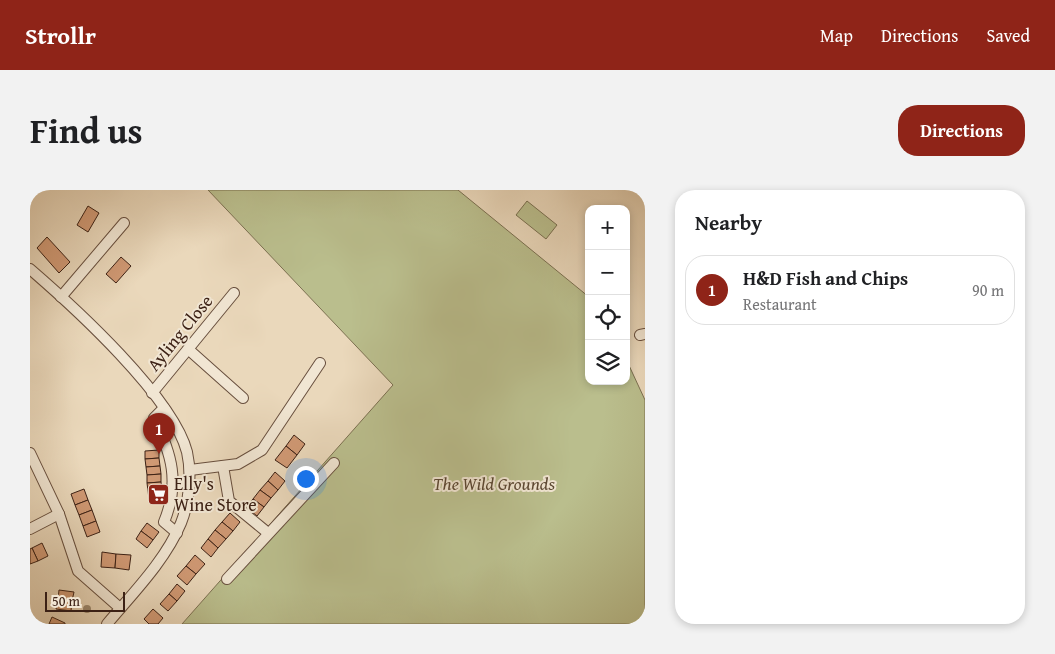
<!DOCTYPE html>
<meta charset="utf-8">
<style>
:root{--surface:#fff;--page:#f2f2f2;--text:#202124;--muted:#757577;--line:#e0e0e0;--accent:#8f2418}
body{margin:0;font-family:"Gentium Book Plus",serif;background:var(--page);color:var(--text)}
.controls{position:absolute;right:15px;top:15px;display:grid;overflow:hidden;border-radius:10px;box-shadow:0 2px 8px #0003}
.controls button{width:45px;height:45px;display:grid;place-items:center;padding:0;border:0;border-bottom:1px solid var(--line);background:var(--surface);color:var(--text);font:25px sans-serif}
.scale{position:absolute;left:15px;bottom:12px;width:80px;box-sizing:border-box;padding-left:5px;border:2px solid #3c2115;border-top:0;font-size:14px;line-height:18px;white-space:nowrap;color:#3c2115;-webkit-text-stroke:4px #f1e6d3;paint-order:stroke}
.you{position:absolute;left:275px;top:288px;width:18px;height:18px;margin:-12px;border:4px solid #fff;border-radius:50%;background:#1a73e8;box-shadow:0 0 0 8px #1a73e833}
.badge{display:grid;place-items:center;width:32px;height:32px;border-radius:50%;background:var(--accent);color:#fff;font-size:16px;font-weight:700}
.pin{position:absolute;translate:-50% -41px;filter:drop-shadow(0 1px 2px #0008)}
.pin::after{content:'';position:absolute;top:26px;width:18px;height:15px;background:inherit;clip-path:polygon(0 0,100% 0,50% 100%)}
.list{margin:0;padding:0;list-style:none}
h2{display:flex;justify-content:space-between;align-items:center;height:65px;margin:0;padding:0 20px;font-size:21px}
h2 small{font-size:16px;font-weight:400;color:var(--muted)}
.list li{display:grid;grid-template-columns:32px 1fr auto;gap:15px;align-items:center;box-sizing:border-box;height:70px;margin:0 10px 10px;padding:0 10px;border:1px solid var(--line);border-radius:20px}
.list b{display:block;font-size:19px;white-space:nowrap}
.list p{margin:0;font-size:16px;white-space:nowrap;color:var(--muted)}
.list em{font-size:16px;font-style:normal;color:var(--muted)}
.icon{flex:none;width:28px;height:28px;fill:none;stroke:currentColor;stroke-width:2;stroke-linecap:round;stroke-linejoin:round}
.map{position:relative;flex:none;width:615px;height:434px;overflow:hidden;border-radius:20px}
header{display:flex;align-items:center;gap:30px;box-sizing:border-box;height:70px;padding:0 25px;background:var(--accent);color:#fff}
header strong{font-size:24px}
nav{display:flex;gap:28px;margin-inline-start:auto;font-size:18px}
.intro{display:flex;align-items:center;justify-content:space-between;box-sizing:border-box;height:120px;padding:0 30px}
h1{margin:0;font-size:35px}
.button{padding:12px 22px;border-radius:20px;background:var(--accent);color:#fff;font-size:18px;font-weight:700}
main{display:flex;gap:30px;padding:0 30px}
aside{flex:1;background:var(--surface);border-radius:20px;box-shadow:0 2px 8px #0003}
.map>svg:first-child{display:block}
</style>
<header>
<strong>Strollr</strong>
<nav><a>Map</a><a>Directions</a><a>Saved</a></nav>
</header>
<div class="intro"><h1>Find us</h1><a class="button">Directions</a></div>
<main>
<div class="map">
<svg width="615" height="434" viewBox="0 0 615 434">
<rect width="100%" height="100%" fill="#ead8bb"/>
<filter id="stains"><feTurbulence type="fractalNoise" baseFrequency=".004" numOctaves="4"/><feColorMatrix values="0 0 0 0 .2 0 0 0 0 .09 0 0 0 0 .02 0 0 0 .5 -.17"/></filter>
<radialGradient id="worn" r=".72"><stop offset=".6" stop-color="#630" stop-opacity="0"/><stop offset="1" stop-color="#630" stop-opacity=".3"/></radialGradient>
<g fill="#babe8d" stroke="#7b7051">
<polygon points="178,0 428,0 559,107 559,191 596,191 596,169 615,210 615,434 152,434 363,195"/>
<polygon points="497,11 527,35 516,49 486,25"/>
</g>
<g fill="#d09974" stroke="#3c2115">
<polygon points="58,16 69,23 58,42 47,35"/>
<polygon points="17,47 40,72 29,83 7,58"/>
<polygon points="91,67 101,76 86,93 76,84"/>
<polygon points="264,245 275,254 267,265 256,256"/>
<polygon points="256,256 267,265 257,278 245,270"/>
<polygon points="129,260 129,268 115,269 115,261"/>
<polygon points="129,268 130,276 116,277 115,269"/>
<polygon points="130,276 131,284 117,285 116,277"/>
<polygon points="245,282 255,291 248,300 238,291"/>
<polygon points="131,284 131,292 117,293 117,285"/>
<polygon points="238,291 248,300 241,308 230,300"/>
<polygon points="131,292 132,299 118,301 117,293"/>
<polygon points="54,299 58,310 45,315 41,304"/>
<polygon points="132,299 132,307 119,309 118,301"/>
<polygon points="230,300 241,308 234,317 223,309"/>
<polygon points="223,309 234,317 227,326 216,317"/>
<polygon points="58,310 62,320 49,325 45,315"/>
<polygon points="62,320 66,331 53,336 49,325"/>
<polygon points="200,323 210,332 203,341 192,332"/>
<polygon points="66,331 70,342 57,347 53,336"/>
<polygon points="192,332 203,341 196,349 185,340"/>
<polygon points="117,333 129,342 123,350 111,341"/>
<polygon points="185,340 196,349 188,358 178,349"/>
<polygon points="111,341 123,350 117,358 106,349"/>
<polygon points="178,349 188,358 181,367 171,358"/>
<polygon points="12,353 18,366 8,371 2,358"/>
<polygon points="2,358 8,371 0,374 0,359"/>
<polygon points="72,362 86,364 85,378 71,377"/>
<polygon points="86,364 101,365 99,380 85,378"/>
<polygon points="165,365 175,374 166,384 156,376"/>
<polygon points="156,376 166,384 157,395 147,386"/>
<polygon points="147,394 155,401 147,411 139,404"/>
<polygon points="29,400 44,402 42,411 28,410"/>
<polygon points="139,404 147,411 138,421 130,414"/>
<polygon points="28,410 42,411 41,421 26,419"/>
<polygon points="123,419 133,428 128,434 119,434 114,429"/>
<polygon points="22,427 35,433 35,434 19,434"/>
</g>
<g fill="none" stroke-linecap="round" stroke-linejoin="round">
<defs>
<g id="minor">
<path d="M0,79C44,117 143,207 157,262C162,284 159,313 151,333C135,371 103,403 77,434"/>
<polyline points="31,107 94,33"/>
<polyline points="610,145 615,144"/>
<polyline points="158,159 213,208"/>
<polyline points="122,203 204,103"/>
<path d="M134,218L124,228C142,264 150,293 134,332L147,343"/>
<polyline points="0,263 29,324 48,381 90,418"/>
<polyline points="193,276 199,311 238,343"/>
<polyline points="160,280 208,274 232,260 290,173"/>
<polyline points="0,339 29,324"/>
<polyline points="197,389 304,273"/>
</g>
</defs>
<use href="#minor" stroke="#684f3e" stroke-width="12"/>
<use href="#minor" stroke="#f1e6d3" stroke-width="10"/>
</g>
<circle fill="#9c8970" cx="57" cy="419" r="4"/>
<defs>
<symbol id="supermarket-square" viewBox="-11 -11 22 22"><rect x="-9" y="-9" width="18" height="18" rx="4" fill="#8f2418" stroke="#f1e6d3"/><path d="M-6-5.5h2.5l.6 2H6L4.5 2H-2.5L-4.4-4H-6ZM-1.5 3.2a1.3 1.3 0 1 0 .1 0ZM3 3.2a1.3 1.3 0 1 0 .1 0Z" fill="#fff"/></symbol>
</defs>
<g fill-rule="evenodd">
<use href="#supermarket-square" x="116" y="292" width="25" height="25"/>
</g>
<g text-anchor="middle" stroke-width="4" stroke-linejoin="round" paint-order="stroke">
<g font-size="18" fill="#3c2115" stroke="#f1e6d3">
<text transform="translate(150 143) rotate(-51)" y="6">Ayling Close</text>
</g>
<g font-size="18" fill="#3c2115" stroke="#f1e6d3" text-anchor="start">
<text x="144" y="300">Elly's<tspan x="144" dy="21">Wine Store</tspan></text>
</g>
<g font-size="18" font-style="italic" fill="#5c4833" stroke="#f1e6d3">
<text x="464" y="300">The Wild Grounds</text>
</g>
</g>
<rect width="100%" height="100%" filter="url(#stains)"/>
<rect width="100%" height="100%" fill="url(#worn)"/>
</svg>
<div class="controls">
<button>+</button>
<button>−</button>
<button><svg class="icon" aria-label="locate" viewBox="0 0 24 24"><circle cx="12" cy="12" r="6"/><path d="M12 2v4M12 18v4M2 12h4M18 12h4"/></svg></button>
<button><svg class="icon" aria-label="layers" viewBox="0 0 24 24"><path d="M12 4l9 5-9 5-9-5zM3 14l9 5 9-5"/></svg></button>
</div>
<div class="scale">50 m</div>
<div class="you"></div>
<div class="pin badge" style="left:129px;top:264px">1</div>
</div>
<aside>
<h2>Nearby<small></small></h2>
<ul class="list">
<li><span class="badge">1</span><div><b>H&amp;D Fish and Chips</b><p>Restaurant</p></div><em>90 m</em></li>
</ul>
</aside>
</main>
